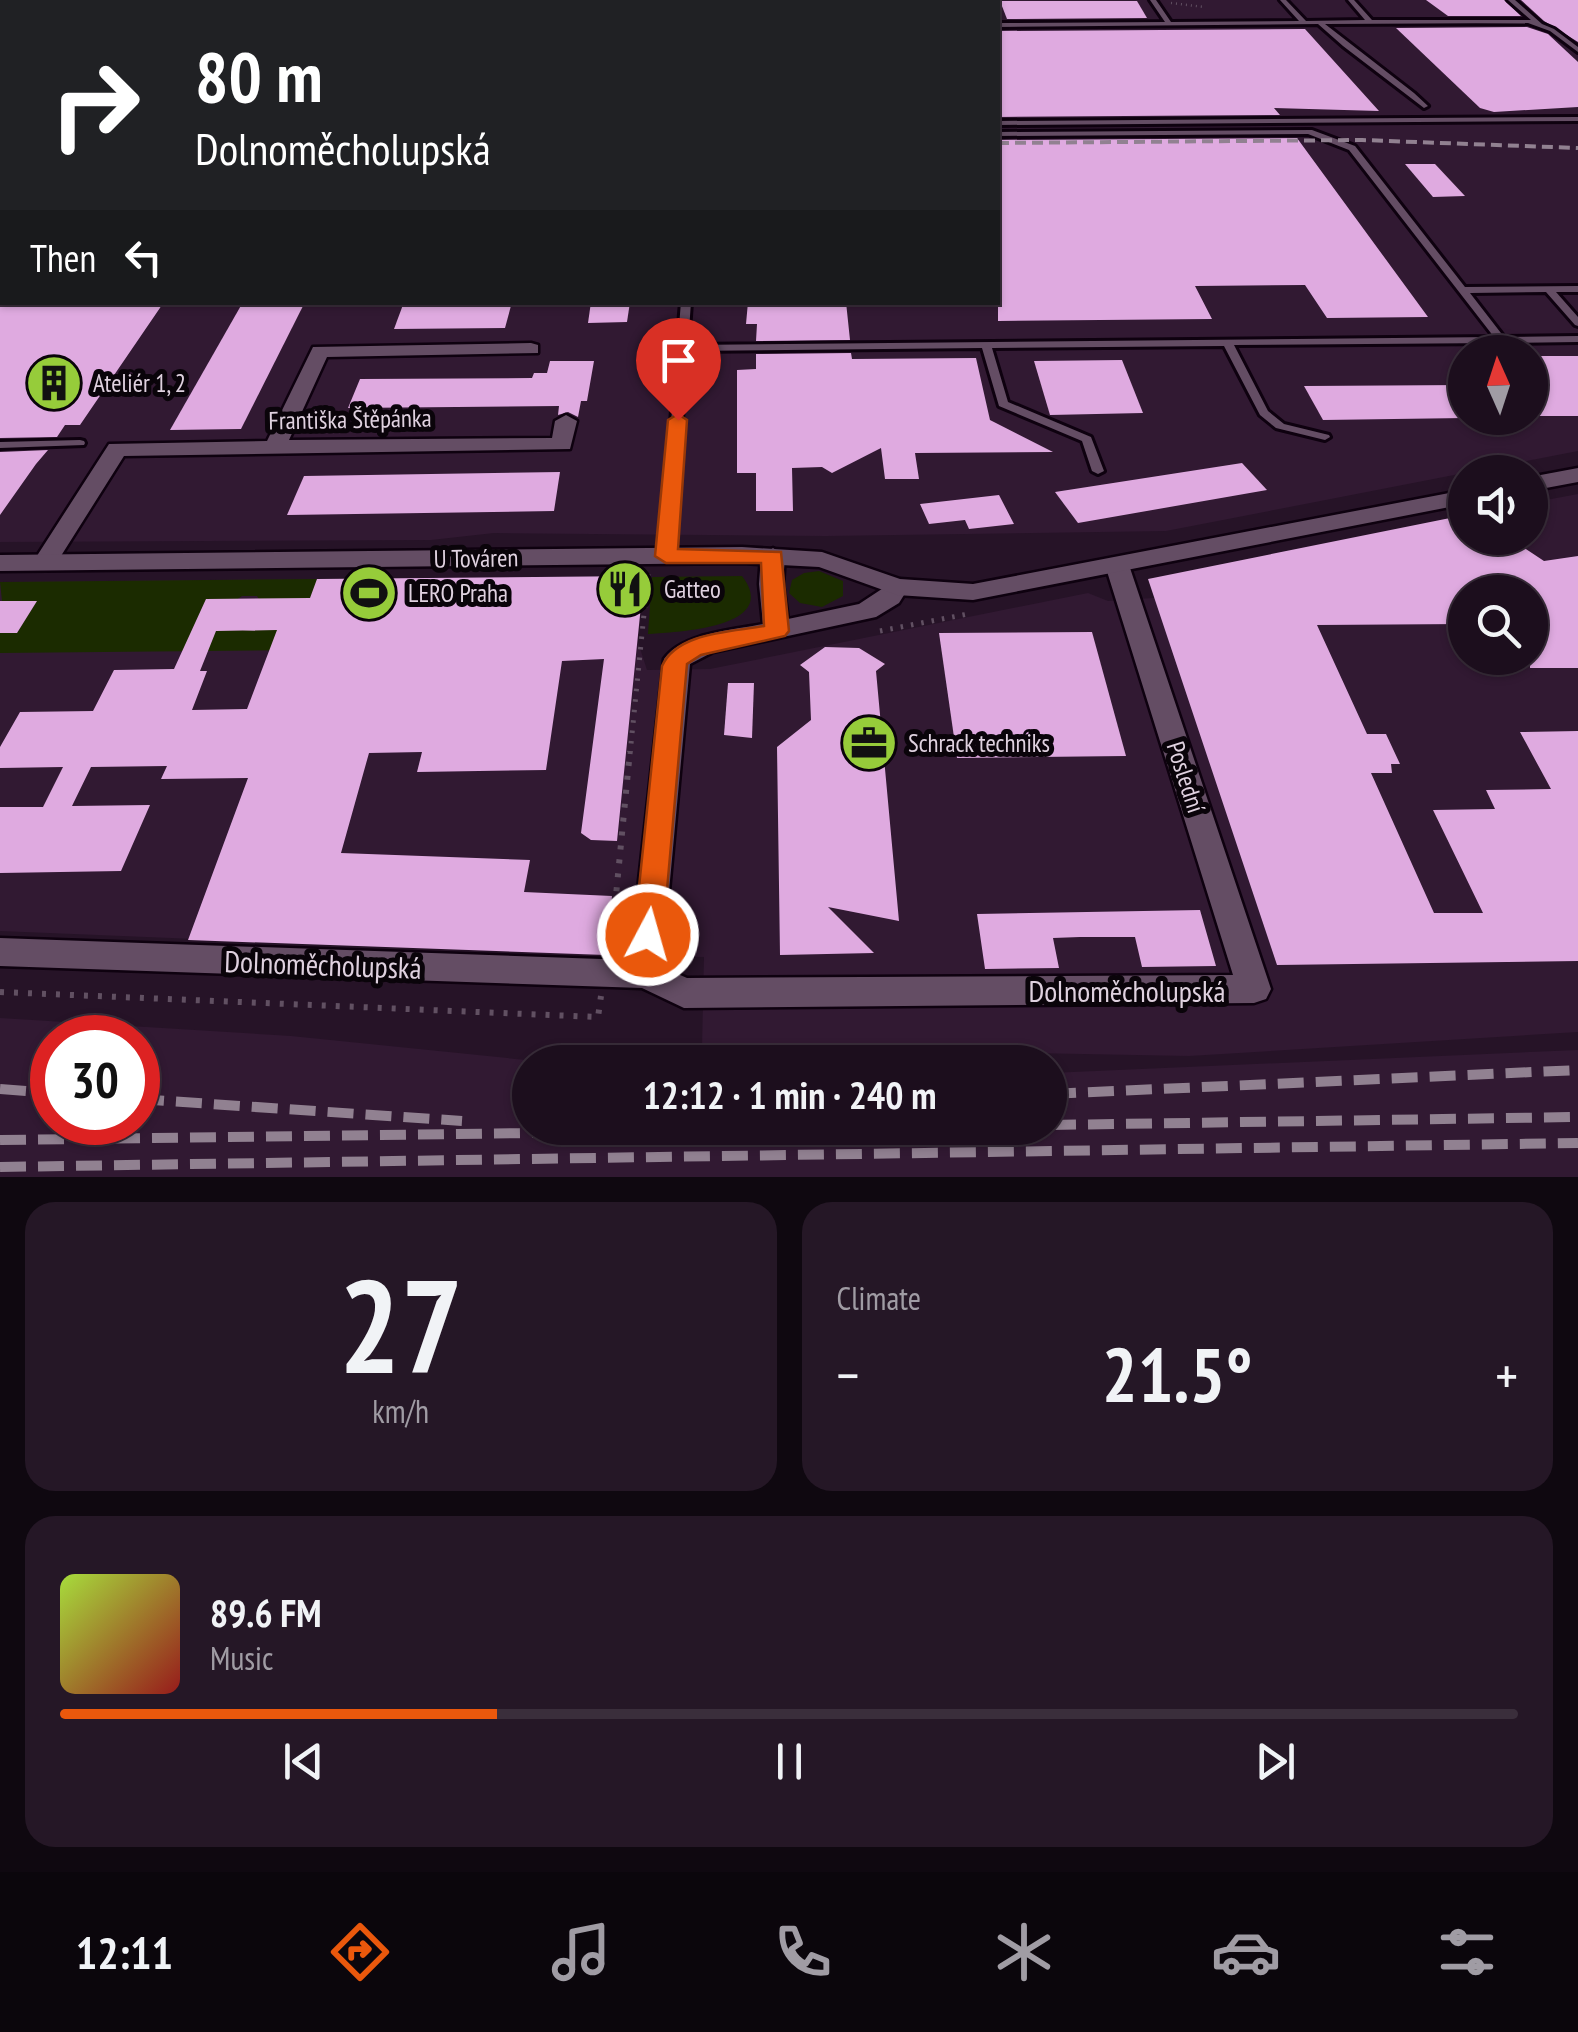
<!DOCTYPE html>
<meta charset="utf-8">
<style>
body{margin:0;font-family:"PT Sans Narrow",sans-serif;background:#251726;color:#f1f3f6;height:100vh;display:flex;flex-direction:column;font-size:38px;white-space:nowrap}
*{box-sizing:border-box;margin:0}
p{font-size:32px;color:#a09ca4}
.icon{flex:none;width:55px;height:55px;fill:none;stroke:currentColor;stroke-width:2;stroke-linecap:round;stroke-linejoin:round}
.map{position:relative;height:1177px;overflow:hidden}
.sheet{display:flex;flex-direction:column;gap:25px;padding:25px;background:#0f0810;flex:1}
.sheet>*{flex:none}
.hud{position:absolute;left:0px;top:0px;width:1000px;height:305px;box-shadow:0 2px 8px #0004,0 0 0 2px #3a2e3b;background:#202124;color:#fff;overflow:hidden}
.needle{width:65px;rotate:357deg}
.tools{position:absolute;left:1448px;top:335px;display:grid;gap:20px}
.tools a{display:grid;place-items:center;width:100px;height:100px;border-radius:50%;background:#1c0e1d;box-shadow:0 2px 8px #0004,0 0 0 2px #3a2e3b;font-size:50px}
.speed{position:absolute;left:30px;top:1015px;display:flex;gap:20px;font-size:50px;font-weight:700;text-align:center}
.speed>*{display:grid;place-content:center;width:130px;height:130px;border-radius:50%;background:#1c0e1d;box-shadow:0 2px 8px #0004,0 0 0 2px #3a2e3b;line-height:1}
.speed .limit{border:15px solid #d22;background:#fff;color:#111}
.pin{position:absolute;display:grid;place-items:center;width:85px;height:85px;color:#fff;margin:-102px -42px;border-radius:50% 50% 50% 0;rotate:-45deg;box-shadow:0 0 10px #0007}
.pin .icon{rotate:45deg}
.me{position:absolute;width:110px;margin:-55px;rotate:6deg;stroke-linejoin:round;filter:drop-shadow(0 0 8px #0008)}
.turn{display:flex;align-items:center;gap:35px;height:210px;padding:0 30px;font-size:45px}
.turn .icon{width:130px;height:130px;stroke-width:2.5}
.turn b{display:block;font-size:70px;line-height:85px}
.then{display:flex;align-items:center;height:95px;padding:0 30px;background:#0003;gap:20px;font-size:38px}
.big{font-size:75px;font-weight:700;line-height:1.1}
.sheet .widget{flex:1;display:flex;flex-direction:column;justify-content:center;gap:15px;min-width:0;padding:0 35px;border-radius:30px;background:#251726}
.sheet .dial{align-items:center;gap:0}
.dial b{font-size:130px;line-height:1}
.song{display:flex;align-items:center;gap:30px}
.cover{width:120px;height:120px;border-radius:15px;background:linear-gradient(135deg,hsl(80 70% 55%),hsl(0 70% 35%))}
.played{height:10px;border-radius:5px;background:linear-gradient(90deg,#ea580c 30%,#3a2e3b 30%)}
.keys{display:flex;justify-content:space-around;direction:ltr}
.heat{display:flex;justify-content:space-between;align-items:center;font-size:55px;direction:ltr}
.sheet .tiles{flex:1;display:grid;gap:25px;grid-template-columns:1fr 1fr}
.widget:last-child{grid-column:span 2}
.trip{position:absolute;left:512px;top:1045px;width:555px;height:100px;border-radius:50px;background:#1c0e1d;box-shadow:0 2px 8px #0004,0 0 0 2px #3a2e3b;font-weight:700;line-height:100px;text-align:center}
.tabs{display:flex;height:160px;justify-content:space-around;align-items:center;background:#0b060c;color:#a09ca4}
.tabs .icon{width:70px;height:70px}
.tabs .active{color:#ea580c}
.tabs b{font-size:45px;color:#f1f3f6}
.map>svg:first-child{display:block}
.built{fill:#311932;fill-rule:evenodd}
.green{fill:#1b2b00;fill-rule:evenodd}
.building{fill:#dfaae0;fill-rule:evenodd}
.lines{fill:none;stroke-linecap:round;stroke-linejoin:round}
.service-casing{stroke:#0e010f;stroke-width:6}
.minor-casing{stroke:#0e010f;stroke-width:5}
.tertiary-casing{stroke:#0e010f;stroke-width:5}
.path-far2{stroke:#615062;stroke-width:2.5;stroke-dasharray:1 4;stroke-linecap:butt}
.path-far1{stroke:#615062;stroke-width:5;stroke-dasharray:2.5 8;stroke-linecap:butt}
.path{stroke:#615062;stroke-width:6;stroke-dasharray:4 10;stroke-linecap:butt}
.service{fill:#644d64;fill-rule:evenodd}
.minor{fill:#644d64;fill-rule:evenodd}
.tertiary{fill:#644d64;fill-rule:evenodd}
.rail-far1{stroke:#918191;stroke-width:4;stroke-dasharray:11 6;stroke-linecap:butt}
.rail{stroke:#918191;stroke-width:10;stroke-dasharray:26 12;stroke-linecap:butt}
.route{fill:#ea580c;stroke:#983908;stroke-width:2.5}
.labels{text-anchor:middle;dominant-baseline:central;stroke-width:10;stroke-linejoin:round;paint-order:stroke}
.poi-label{font-size:25px;fill:#dfd1df;stroke:#0a040a;text-anchor:start}
.street-label{font-size:25px;fill:#dfd1df;stroke:#0a040a}
.near-street-label{font-size:30px;fill:#dfd1df;stroke:#0a040a}
</style>
<div class="map">
<svg width="1578" height="1177" viewBox="0 0 1578 1177">
<rect width="100%" height="100%" fill="#261327"/>
<g class="built">
<path d="M 0,0 L 1578,0 L 1578,451 L 1166,531 L 826,536 L 494,533 L 431,540 L 0,542 ZM 2,2 L 998,2 L 998,302 L 2,302 ZM 1465,352 L 1530,352 L 1530,418 L 1465,418 Z"/>
<path d="M 1578,494 L 1578,1032 L 1189,1056 L 702,1047 L 704,957 L 606,956 L 0,931 L 0,582 L 644,576 L 638,642 L 647,670 L 710,669 L 1088,593 L 1108,601 L 1153,598 L 1465,538 L 1530,538 L 1530,503 ZM 1465,592 L 1530,592 L 1530,658 L 1465,658 Z"/>
<path d="M 0,1018 L 291,1036 L 546,1062 L 530,1062 L 530,1128 L 1050,1128 L 1050,1073 L 1578,1050 L 1578,1177 L 0,1177 ZM 52,1038 L 138,1038 L 138,1122 L 52,1122 Z"/>
</g>
<g class="green">
<polygon points="819,571 843,581 843,596 822,607 800,603 789,593 792,580 804,573"/>
<path d="M 742,576 C 782,628 676,632 648,634 L 652,577 Z"/>
<path d="M 317,579 L 306,650 L 0,653 L 0,633 L 17,633 L 36,602 L 2,601 L 0,582 ZM 242,596 L 257,596 L 279,630 L 192,630 Z"/>
</g>
<g class="building">
<polygon points="1426,0 1504,0 1521,16 1448,16"/>
<polygon points="1521,0 1578,0 1578,42 1544,21"/>
<polygon points="1000,1 1137,1 1147,18 1007,19"/>
<polygon points="1527,27 1548,34 1578,62 1578,107 1494,112 1480,108 1396,28"/>
<polygon points="1305,29 1379,111 1274,108 1280,115 998,117 998,31"/>
<polygon points="1297,138 1428,317 1327,318 1305,285 1195,286 1212,319 998,321 998,140"/>
<polygon points="1405,164 1435,164 1465,196 1433,197"/>
<polygon points="0,302 164,302 80,425 65,425 57,437 0,438"/>
<polygon points="243,302 305,302 241,429 170,430"/>
<polygon points="404,302 512,302 505,328 394,329"/>
<polygon points="591,302 630,302 627,322 588,323"/>
<polygon points="748,302 846,302 850,340 756,341 757,324 746,324"/>
<polygon points="851,353 852,359 976,358 990,420 1053,452 915,453 919,479 885,479 881,448 832,473 822,467 792,468 793,511 756,511 756,473 737,473 737,370 756,369 756,354"/>
<rect x="1530" y="356" width="48" height="60"/>
<polygon points="1122,360 1143,413 1050,415 1034,361"/>
<polygon points="550,361 594,361 587,401 581,401 578,417 568,412 558,415 559,406 348,408 360,379 532,378 534,373 547,373"/>
<polygon points="1465,385 1465,418 1323,420 1304,386"/>
<polygon points="48,450 36,464 0,515 0,452"/>
<polygon points="1242,463 1267,490 1078,523 1055,492"/>
<polygon points="560,472 554,511 287,515 304,476"/>
<polygon points="999,495 1014,524 969,529 965,520 929,524 920,504"/>
<polygon points="1465,515 1465,538 1497,538 1511,550 1523,547 1544,561 1578,556 1578,668 1530,668 1530,592 1465,592 1465,624 1317,625 1367,734 1386,734 1400,764 1391,764 1392,773 1371,773 1434,913 1483,913 1433,810 1495,809 1486,790 1551,789 1520,732 1578,731 1578,961 1277,965 1148,579"/>
<path d="M 644,576 L 617,841 L 591,840 L 581,833 L 604,659 L 562,661 L 546,770 L 417,772 L 422,752 L 369,753 L 341,853 L 530,860 L 524,892 L 612,896 L 606,955 L 188,940 L 248,778 L 161,779 L 167,766 L 91,767 L 72,806 L 150,805 L 121,871 L 0,873 L 0,807 L 43,807 L 63,767 L 0,768 L 0,747 L 20,712 L 93,711 L 114,670 L 174,669 L 206,599 L 310,598 L 317,579 ZM 277,630 L 247,709 L 192,710 L 207,671 L 200,671 L 216,631 Z"/>
<polygon points="0,601 37,601 17,633 0,633"/>
<polygon points="1092,632 1126,756 957,758 939,633"/>
<polygon points="825,647 859,648 885,664 876,671 899,921 828,907 874,953 780,955 777,747 811,720 809,672 800,665"/>
<polygon points="728,683 754,683 752,738 724,735"/>
<polygon points="1200,910 1216,966 1142,967 1135,937 1080,937 1053,938 1059,968 985,969 977,914"/>
</g>
<g class="lines">
<g class="service-casing">
<g id="service">
<rect x="611" y="0" width="6" height="2"/>
<polygon points="806,0 812,0 813,2 807,2"/>
<rect x="880" y="0" width="6" height="2"/>
<polygon points="1150,0 1156,0 1171,22 1299,21 1280,0 1286,0 1306,21 1365,20 1348,0 1354,0 1372,20 1531,20 1508,0 1515,0 1542,24 1554,29 1578,47 1578,52 1550,31 1528,23 1325,24 1414,93 1428,106 1424,108 1343,46 1318,24 998,27 998,23 1165,22"/>
<rect x="0" y="58" width="2" height="4"/>
<polygon points="1578,117 1578,121 998,125 998,121"/>
<polygon points="1312,130 1355,146 1465,287 1578,286 1578,292 1556,292 1578,317 1578,326 1575,325 1546,292 1470,293 1504,337 1578,336 1578,342 1507,343 1503,345 1498,343 1234,345 1268,411 1284,424 1329,435 1330,437 1325,440 1276,428 1260,415 1224,346 992,348 1008,402 1091,437 1104,471 1098,474 1092,471 1082,441 999,406 982,348 687,351 672,556 666,560 660,556 681,302 691,302 688,345 1494,337 1349,150 1308,134 998,136 998,132"/>
<rect x="0" y="153" width="2" height="6"/>
<polygon points="2,213 2,220 0,221 0,214"/>
<polygon points="2,285 2,293 0,294 0,286"/>
<polygon points="80,440 84,441 85,443 84,445 0,448 0,442"/>
</g>
</g>
<g class="minor-casing">
<g id="minor">
<polygon points="531,343 538,345 538,353 327,357 289,440 552,438 555,421 566,415 577,421 570,449 124,456 54,567 45,570 33,562 109,444 267,441 313,347"/>
<path d="M 773,548 L 785,556 L 783,584 L 788,619 L 859,604 L 897,579 L 909,587 L 899,603 L 876,617 L 713,652 L 690,664 L 662,967 L 687,978 L 1233,975 L 1105,565 L 1117,557 L 1129,565 L 1271,989 L 1266,999 L 1254,1003 L 684,1008 L 642,988 L 0,966 L 0,938 L 630,960 L 664,659 C 682,633 734,630 763,624 L 759,584 L 761,556 Z"/>
</g>
</g>
<g class="tertiary-casing">
<g id="tertiary">
<polygon points="1578,468 1578,482 1530,491 1530,477"/>
<polygon points="1465,490 1465,504 973,600 897,595 819,567 742,563 0,571 0,555 742,547 822,552 900,579 973,584"/>
</g>
</g>
<g class="path-far2">
<polyline points="383,2 390,0"/>
<polyline points="1171,3 1204,7"/>
</g>
<g class="path-far1">
<polyline points="880,631 968,614"/>
<polyline points="630,754 648,574"/>
</g>
<g class="path">
<polyline points="611,947 630,751"/>
<polyline points="0,992 598,1017 601,996"/>
</g>
<use href="#service" class="service"/>
<use href="#minor" class="minor"/>
<use href="#tertiary" class="tertiary"/>
<polyline class="rail-far1" points="998,143 1362,140 1578,148"/>
<g class="rail">
<polyline points="0,1089 52,1093"/>
<polyline points="1050,1094 1578,1070"/>
<polyline points="138,1099 462,1121"/>
<polyline points="1050,1125 1578,1117"/>
<polyline points="0,1140 919,1128"/>
<polyline points="0,1167 1578,1143"/>
</g>
</g>
<path class="route" d="M 678,414 L 687,420 L 678,549 L 781,552 L 789,631 L 785,636 L 701,655 L 687,664 L 663,935 L 659,944 L 648,948 L 638,944 L 634,935 L 662,666 C 677,632 732,632 764,626 L 761,563 L 666,563 L 655,556 L 668,420 Z"/>
<defs>
<g id="building-disc" transform="scale(2.875)"><circle r="9.5" fill="#96cc3a" stroke="#0a040a"/><path d="M-4-6H4V6H1V3H-1V6H-4ZM-2.5-4.3h1.7v1.8h-1.7ZM.8-4.3h1.7v1.8H.8ZM-2.5-1h1.7V.8h-1.7ZM.8-1h1.7V.8H.8Z" fill="#111"/></g>
<g id="restaurant-disc" transform="scale(2.875)"><circle r="9.5" fill="#96cc3a" stroke="#0a040a"/><path d="M-5-6h1v4h1v-4h1v4h1v-4h1v5L-1.5 .5V6h-2V.5L-5-1ZM5-6V6H3V1.5H1.5Q1.5-4 5-6Z" fill="#111"/></g>
<g id="stadium-disc" transform="scale(2.875)"><circle r="9.5" fill="#96cc3a" stroke="#0a040a"/><path d="M0-5a6.5 5 0 1 0 0 10a6.5 5 0 1 0 0-10ZM-3.5-1.8h7v3.6h-7Z" fill="#111"/></g>
<g id="office-disc" transform="scale(2.875)"><circle r="9.5" fill="#96cc3a" stroke="#0a040a"/><path d="M-6-3h4V-5.5h4V-3h4V5H-6ZM-1-4.5V-3h2v-1.5ZM-6 0V1H6V0Z" fill="#111"/></g>
</defs>
<g fill-rule="evenodd">
<use href="#building-disc" x="54" y="383"/>
<use href="#restaurant-disc" x="625" y="589"/>
<use href="#stadium-disc" x="369" y="593"/>
<use href="#office-disc" x="869" y="743"/>
</g>
<g class="labels">
<g class="poi-label">
<text x="93" y="383">Ateliér 1, 2</text>
<text x="664" y="589">Gatteo</text>
<text x="408" y="593">LERO Praha</text>
<text x="908" y="743">Schrack techniks</text>
</g>
<g class="street-label">
<text transform="translate(350 419) rotate(-1)">Františka Štěpánka</text>
<text transform="translate(476 558) rotate(-1)">U Továren</text>
<text transform="translate(1186 777) rotate(72)">Poslední</text>
</g>
<g class="near-street-label">
<text transform="translate(323 964) rotate(2)">Dolnoměcholupská</text>
<text x="1127" y="990">Dolnoměcholupská</text>
</g>
</g>
</svg>
<div class="tools">
<a><svg class="needle" viewBox="-14 -14 28 28"><path d="M0-13l5 13h-10z" fill="#e53935"/><path d="M0 13l5-13h-10z" fill="#a09ca4"/></svg></a>
<a><svg class="icon" aria-label="sound" viewBox="0 0 24 24"><path d="M4 9h4l5-4v14l-5-4H4zM17 9q2 3 0 6"/></svg></a>
<a><svg class="icon" aria-label="search" viewBox="0 0 24 24"><circle cx="10" cy="10" r="6"/><path d="M15 15l6 6"/></svg></a>
</div>
<div class="speed"><div class="limit">30</div></div>
<div class="pin" style="left:678px;top:420px;background:#d93025"><svg class="icon" aria-label="arrive" viewBox="0 0 24 24"><path d="M6 21V4h12l-3 4 3 4H6"/></svg></div>
<svg class="me" style="left:648px;top:935px" viewBox="-20 -20 40 40"><circle r="17" fill="#ea580c" stroke="#fff" stroke-width="3"/><path d="M0-11L8 9 0 5-8 9z" fill="#fff"/></svg>
<div class="trip">12:12 · 1 min · 240 m</div>
<div class="hud">
<div class="turn"><svg class="icon" aria-label="right" viewBox="0 0 24 24"><path d="M7 20v-9h11M14 6l5 5-5 5"/></svg><div><b>80 m</b>Dolnoměcholupská</div></div>
<div class="then">Then<svg class="icon" aria-label="left" viewBox="0 0 24 24"><path d="M17 20v-9H6M10 6l-5 5 5 5"/></svg></div>
</div>
</div>
<section class="sheet">
<div class="tiles">
<div class="widget dial"><b>27</b><p>km/h</p></div>
<div class="widget"><p>Climate</p>
<div class="heat"><a>−</a><b class="big">21.5°</b><a>+</a></div>
</div>
<div class="widget">
<div class="song"><i class="cover"></i><div><b>89.6 FM</b><p>Music</p></div></div>
<div class="played"></div>
<div class="keys"><svg class="icon" aria-label="previous" viewBox="0 0 24 24"><path d="M18 5L8 12l10 7zM5 5v14"/></svg><svg class="icon" aria-label="pause" viewBox="0 0 24 24"><path d="M8 5v14M16 5v14"/></svg><svg class="icon" aria-label="next" viewBox="0 0 24 24"><path d="M6 5l10 7-10 7zM19 5v14"/></svg></div>
</div>
</div>
</section>
<nav class="tabs">
<b>12:11</b>
<svg class="icon active" aria-label="directions" viewBox="0 0 24 24"><path d="M12 3l9 9-9 9-9-9zM9 14v-3h6M13 9l2 2-2 2"/></svg>
<svg class="icon" aria-label="music" viewBox="0 0 24 24"><path d="M9 18V5l10-2v13"/><circle cx="6" cy="18" r="3"/><circle cx="16" cy="16" r="3"/></svg>
<svg class="icon" aria-label="phone" viewBox="0 0 24 24"><path d="M5 4h4l2 5-3 2q2 4 5 5l2-3 5 2v4C11 20 4 13 5 4z"/></svg>
<svg class="icon" aria-label="climate" viewBox="0 0 24 24"><path d="M12 3v18M4 7l16 10M4 17L20 7"/></svg>
<svg class="icon" aria-label="car" viewBox="0 0 24 24"><path d="M5 17H2v-5l4-1 3-4h7l3 4 3 1v5h-3M9 17h6M6 11h13"/><circle cx="7" cy="17" r="2"/><circle cx="17" cy="17" r="2"/></svg>
<svg class="icon" aria-label="filters" viewBox="0 0 24 24"><path d="M4 7h16M4 17h16"/><circle cx="9" cy="7" r="2"/><circle cx="15" cy="17" r="2"/></svg>
</nav>
